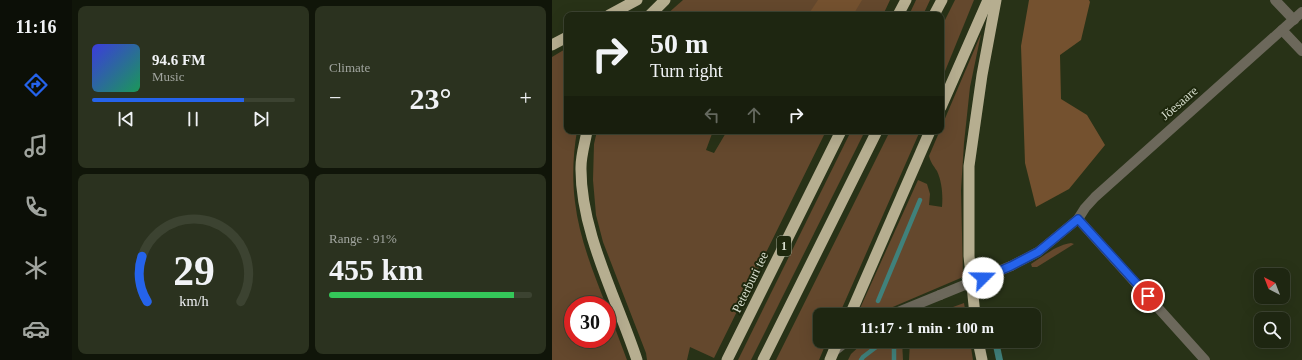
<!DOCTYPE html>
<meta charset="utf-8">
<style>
body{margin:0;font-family:Georgia,serif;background:#2b321f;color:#f1f3f6;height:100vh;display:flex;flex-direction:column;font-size:15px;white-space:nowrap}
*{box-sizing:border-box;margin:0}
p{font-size:13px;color:#a1a59f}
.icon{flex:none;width:22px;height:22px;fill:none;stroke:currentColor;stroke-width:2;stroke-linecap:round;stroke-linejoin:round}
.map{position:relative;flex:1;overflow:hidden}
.drawer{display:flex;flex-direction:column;gap:6px;padding:6px;background:#101509;width:480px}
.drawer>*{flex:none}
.hud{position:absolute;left:12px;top:12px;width:380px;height:122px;border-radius:8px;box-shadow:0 4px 16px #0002,0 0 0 1px #3c4331;background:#1e2611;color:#f1f3f6;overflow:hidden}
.needle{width:26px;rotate:318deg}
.fabs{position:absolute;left:702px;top:268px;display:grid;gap:8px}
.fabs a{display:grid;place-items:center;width:36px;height:36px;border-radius:8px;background:#1e2611;box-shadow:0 4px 16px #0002,0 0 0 1px #3c4331;font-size:20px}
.speed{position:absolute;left:12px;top:296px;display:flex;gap:8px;font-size:20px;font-weight:700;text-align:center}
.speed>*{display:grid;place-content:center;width:52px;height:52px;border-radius:50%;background:#1e2611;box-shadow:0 4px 16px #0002,0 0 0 1px #3c4331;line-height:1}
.speed .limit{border:6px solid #d22;background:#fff;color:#111}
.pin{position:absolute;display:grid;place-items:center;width:34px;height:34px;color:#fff;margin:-17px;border:2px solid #fff;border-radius:50%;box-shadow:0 1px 4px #0007}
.me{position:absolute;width:44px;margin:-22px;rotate:68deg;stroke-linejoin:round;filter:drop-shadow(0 0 3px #0008)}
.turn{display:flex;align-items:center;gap:14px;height:84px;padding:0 20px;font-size:18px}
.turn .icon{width:52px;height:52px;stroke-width:2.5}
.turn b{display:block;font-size:28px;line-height:34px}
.lanes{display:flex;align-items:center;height:38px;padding:0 20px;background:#0003;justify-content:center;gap:20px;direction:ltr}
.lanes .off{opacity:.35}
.big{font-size:30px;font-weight:700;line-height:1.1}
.drawer .tile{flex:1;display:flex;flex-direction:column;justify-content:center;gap:6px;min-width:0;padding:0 14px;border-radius:8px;background:#2b321f}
.drawer .dial{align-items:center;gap:0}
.dial svg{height:104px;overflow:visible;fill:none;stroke:#3c4331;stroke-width:7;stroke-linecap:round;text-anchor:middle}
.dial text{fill:#f1f3f6;stroke:none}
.song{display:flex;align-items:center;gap:12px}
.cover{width:48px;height:48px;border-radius:6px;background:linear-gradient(135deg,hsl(240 70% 55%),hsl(150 70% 35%))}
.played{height:4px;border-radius:2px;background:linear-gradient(90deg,#2563eb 75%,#3c4331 75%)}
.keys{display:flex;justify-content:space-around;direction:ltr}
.heat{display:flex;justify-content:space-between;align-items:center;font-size:22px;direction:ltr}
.charge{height:6px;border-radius:3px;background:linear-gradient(90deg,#34c759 91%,#3c4331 0)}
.drawer .tiles{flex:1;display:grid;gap:6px;grid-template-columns:repeat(2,1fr)}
.trip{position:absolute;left:261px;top:308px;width:228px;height:40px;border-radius:8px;background:#1e2611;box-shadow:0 4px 16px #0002,0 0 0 1px #3c4331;font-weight:700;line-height:40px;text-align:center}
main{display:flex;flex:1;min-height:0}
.tabs{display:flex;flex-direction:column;width:72px;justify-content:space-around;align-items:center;background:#0c0f07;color:#a1a59f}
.tabs .icon{width:28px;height:28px}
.tabs .selected{color:#2563eb}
.tabs b{font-size:18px;color:#f1f3f6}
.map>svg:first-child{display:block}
.green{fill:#64482d}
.forest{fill:#74512f}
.water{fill:#40817b}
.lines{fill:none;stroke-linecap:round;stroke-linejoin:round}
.stream{stroke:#40817b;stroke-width:4.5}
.minor{stroke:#6c685b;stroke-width:10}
.trunk{stroke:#b6ae90;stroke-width:11}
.minor-bridge{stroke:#6c685b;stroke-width:10}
.route-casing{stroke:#184099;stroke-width:10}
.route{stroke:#2563eb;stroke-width:7}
.labels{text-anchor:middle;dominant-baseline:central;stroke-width:4;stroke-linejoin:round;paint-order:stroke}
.shield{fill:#1e280d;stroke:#a0a794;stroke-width:1}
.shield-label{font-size:12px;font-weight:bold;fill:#d7dece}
.street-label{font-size:13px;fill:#d7dece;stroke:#1e280d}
</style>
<main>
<nav class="tabs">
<b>11:16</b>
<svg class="icon selected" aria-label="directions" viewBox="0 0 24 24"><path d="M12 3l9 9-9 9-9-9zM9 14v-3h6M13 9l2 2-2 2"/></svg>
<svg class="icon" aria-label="music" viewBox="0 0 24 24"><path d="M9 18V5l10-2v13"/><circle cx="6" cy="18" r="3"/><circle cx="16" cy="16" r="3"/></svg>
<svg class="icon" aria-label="phone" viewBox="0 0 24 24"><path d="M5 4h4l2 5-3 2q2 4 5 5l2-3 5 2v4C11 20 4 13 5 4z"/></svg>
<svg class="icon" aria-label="climate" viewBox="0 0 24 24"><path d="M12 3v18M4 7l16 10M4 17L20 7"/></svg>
<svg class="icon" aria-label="car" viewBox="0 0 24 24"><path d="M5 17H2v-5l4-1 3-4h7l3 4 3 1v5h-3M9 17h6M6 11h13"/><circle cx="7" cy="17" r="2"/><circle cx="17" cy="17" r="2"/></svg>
</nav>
<section class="drawer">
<div class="tiles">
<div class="tile">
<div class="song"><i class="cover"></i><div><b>94.6 FM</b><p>Music</p></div></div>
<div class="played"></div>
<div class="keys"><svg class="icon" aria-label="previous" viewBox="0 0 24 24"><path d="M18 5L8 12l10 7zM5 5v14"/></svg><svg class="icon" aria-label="pause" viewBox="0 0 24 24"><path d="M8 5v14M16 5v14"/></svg><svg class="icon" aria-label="next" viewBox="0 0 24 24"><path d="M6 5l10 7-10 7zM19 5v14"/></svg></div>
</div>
<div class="tile"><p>Climate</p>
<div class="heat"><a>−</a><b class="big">23°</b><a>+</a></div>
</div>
<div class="tile dial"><svg viewBox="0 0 100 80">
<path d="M14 69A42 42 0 1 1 86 69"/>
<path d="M14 69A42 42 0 0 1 10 34" stroke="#2563eb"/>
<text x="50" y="56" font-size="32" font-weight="700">29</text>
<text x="50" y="72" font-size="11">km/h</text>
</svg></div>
<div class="tile"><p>Range · 91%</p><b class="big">455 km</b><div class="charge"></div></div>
</div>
</section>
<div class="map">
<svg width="750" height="360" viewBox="0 0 750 360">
<rect width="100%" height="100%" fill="#283217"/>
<g class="green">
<polygon points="131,0 338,0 331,15 114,15"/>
<polygon points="364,0 378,0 371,15 357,15"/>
<polygon points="403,0 422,0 389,81 389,28"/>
<path d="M 429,34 L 418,87 L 412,143 L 409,190 L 411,277 L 322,315 L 305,315 L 366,180 L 375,184 L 378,194 L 377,205 L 390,207 C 391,195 390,182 385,171 C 381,165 379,163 377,156 Z"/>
<path d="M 15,48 L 15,131 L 25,131 C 21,154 20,179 23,202 C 27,237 41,272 54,305 L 21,305 L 21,339 L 55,339 L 55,307 L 75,360 L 0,360 L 0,57 Z"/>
<polygon points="45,131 161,131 154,150 162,153 175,131 274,131 162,358 138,347 135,360 95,360 94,353 51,242 44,215 41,180 42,144"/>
<polygon points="299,131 313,131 199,360 186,360"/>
<polygon points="338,131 368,131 287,315 268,315 268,341 275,341 267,360 224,360"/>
<path d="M 519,243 L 522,244 L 485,267 L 480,267 L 479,264 C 492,256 504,245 519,243 Z"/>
<polygon points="412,303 414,315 379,315"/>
<polygon points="313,341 350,341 351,360 296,360 299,354"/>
<polygon points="358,341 418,341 421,360 357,360"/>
</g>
<g class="forest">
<polygon points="266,0 310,0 301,15 256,15"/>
<polygon points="477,0 537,0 538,2 529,40 508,55 509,99 535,115 553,145 517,189 484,207 473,163 469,46"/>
</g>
<polygon class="water" points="440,341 447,341 451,360 444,360"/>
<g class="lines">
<g class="stream">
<polyline points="326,301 368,200"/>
<polyline points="340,341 342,343 342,360"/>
<polyline points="309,360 311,357 332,341"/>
</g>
<g class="minor">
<polyline points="723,0 742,20"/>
<polyline points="730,30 750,51"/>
<polyline points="526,219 653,360"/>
<polyline points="459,266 486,252 526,219 533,208 543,197 750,12"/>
<polyline points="339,315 388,295"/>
<polyline points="281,352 295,341"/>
</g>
<g class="trunk">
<polyline points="57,15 85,0"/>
<polyline points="98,15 113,0"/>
<polyline points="346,15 354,0"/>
<polyline points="382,15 390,0"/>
<polyline points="0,45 15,37"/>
<polyline points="389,107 436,0"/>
<path d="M 35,131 C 33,143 29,155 29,167 C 28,231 65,299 85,360"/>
<polyline points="298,315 378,131"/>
<polyline points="423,315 417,256 417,166 430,75 444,0"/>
<polyline points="426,341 430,360"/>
<polyline points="175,360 289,131"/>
<polyline points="211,360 325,131"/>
<polyline points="278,360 286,341"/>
</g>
<polyline class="minor-bridge" points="388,295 459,266"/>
</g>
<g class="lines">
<g class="route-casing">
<polyline id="route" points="431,278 459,266 486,252 526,219 596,296"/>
</g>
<use href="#route" class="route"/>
</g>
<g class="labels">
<rect class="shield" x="225" y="236" width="14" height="20" rx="3"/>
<g class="shield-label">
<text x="232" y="246">1</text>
</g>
<g class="street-label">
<text transform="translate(627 103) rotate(-41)">Jõesaare</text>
<text transform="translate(198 282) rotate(-64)">Peterburi tee</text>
</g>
</g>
</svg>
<div class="fabs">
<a><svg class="needle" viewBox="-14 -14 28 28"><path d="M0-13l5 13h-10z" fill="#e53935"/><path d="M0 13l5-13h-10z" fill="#a1a59f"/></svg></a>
<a><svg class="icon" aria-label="search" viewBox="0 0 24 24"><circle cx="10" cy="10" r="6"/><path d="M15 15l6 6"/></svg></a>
</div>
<div class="speed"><div class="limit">30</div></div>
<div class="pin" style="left:596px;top:296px;background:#d93025"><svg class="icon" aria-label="arrive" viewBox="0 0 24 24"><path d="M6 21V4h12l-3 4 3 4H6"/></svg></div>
<svg class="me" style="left:431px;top:278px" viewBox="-20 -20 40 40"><circle r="19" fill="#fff"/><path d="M0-13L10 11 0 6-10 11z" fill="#2563eb"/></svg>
<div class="trip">11:17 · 1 min · 100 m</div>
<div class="hud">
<div class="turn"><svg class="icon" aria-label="right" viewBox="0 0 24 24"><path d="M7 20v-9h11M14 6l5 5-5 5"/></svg><div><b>50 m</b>Turn right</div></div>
<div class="lanes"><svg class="icon off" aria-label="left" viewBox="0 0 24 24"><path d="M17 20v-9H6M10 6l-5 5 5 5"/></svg><svg class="icon off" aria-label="ahead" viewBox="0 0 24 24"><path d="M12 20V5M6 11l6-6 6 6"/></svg><svg class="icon" aria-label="right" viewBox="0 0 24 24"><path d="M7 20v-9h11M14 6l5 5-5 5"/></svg></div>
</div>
</div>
</main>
